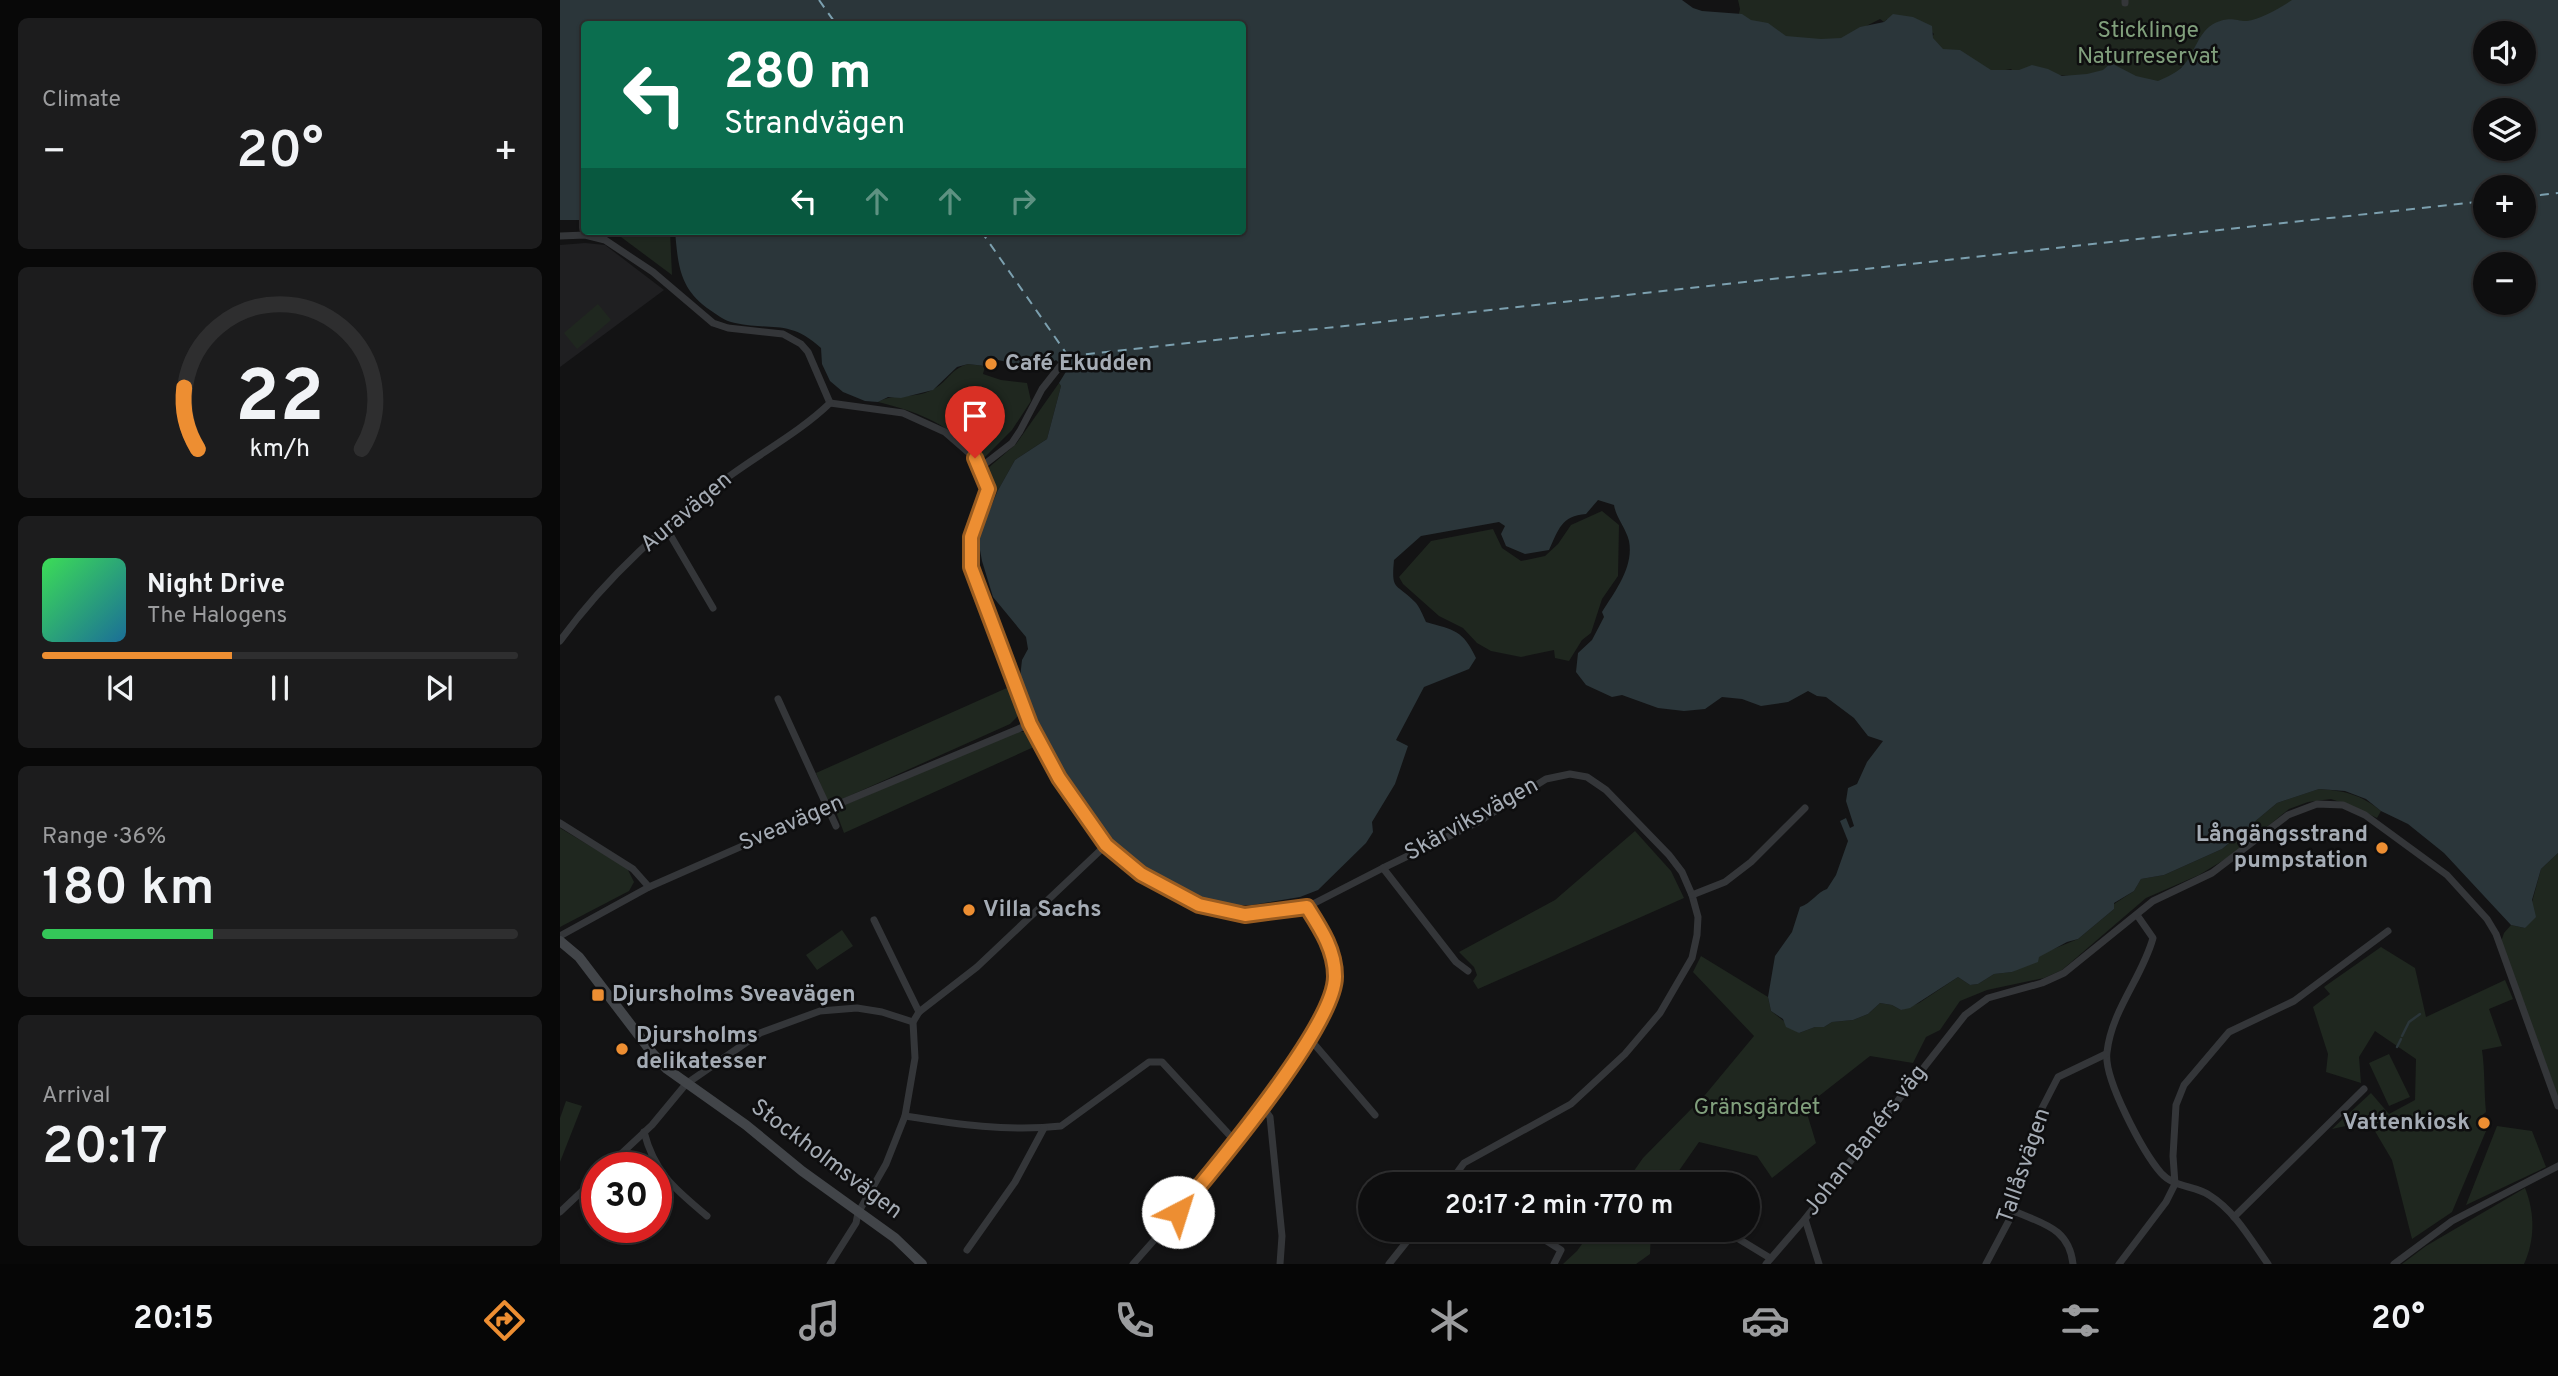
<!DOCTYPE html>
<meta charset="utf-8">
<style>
body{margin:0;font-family:Overpass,sans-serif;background:#1c1c1d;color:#f1f3f6;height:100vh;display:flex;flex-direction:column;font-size:26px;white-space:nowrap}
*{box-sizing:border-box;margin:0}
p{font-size:23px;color:#9b9c9e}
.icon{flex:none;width:38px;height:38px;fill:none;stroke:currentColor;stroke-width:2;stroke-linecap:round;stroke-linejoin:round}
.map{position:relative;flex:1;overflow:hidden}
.sheet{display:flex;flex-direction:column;gap:18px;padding:18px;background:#080808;width:560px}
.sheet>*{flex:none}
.hud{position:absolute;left:21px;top:21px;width:665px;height:214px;border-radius:7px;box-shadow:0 2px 5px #0004,0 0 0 2px #2e2e2f;background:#0b6e4f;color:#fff;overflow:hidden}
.controls{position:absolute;left:1913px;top:21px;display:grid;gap:14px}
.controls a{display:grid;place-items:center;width:63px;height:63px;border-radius:50%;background:#0e0e0f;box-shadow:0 2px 5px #0004,0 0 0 2px #2e2e2f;font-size:35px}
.speed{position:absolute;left:21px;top:1152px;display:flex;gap:14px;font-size:35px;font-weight:700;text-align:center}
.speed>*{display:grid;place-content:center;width:91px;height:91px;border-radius:50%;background:#0e0e0f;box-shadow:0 2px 5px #0004,0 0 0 2px #2e2e2f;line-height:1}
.speed .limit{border:10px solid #d22;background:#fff;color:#111}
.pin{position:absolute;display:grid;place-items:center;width:60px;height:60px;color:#fff;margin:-72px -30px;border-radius:50% 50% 50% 0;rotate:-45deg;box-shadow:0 0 7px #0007}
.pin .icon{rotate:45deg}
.me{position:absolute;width:77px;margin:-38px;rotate:40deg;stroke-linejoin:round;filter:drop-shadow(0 0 5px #0008)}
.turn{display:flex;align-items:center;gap:24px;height:147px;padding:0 28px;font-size:32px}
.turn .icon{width:91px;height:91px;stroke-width:2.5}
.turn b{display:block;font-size:49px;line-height:60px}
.lanes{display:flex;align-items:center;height:66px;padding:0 28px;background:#0003;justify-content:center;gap:35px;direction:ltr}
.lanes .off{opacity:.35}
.big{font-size:52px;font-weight:600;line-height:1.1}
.sheet .tile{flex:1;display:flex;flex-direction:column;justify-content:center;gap:10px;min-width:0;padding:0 24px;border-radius:10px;background:#1c1c1d}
.sheet .dial{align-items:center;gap:0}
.dial svg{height:182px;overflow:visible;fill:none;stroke:#2e2e2f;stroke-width:7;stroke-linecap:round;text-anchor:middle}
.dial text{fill:#f1f3f6;stroke:none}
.song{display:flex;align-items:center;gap:21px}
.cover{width:84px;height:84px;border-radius:10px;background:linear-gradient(135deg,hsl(130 70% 55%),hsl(200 70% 35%))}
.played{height:7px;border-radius:4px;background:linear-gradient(90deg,#ed8e32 40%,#2e2e2f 40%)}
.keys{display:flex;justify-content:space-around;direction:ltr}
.heat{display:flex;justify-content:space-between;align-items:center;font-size:38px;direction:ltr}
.charge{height:10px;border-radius:5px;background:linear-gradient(90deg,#34c759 36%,#2e2e2f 0)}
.trip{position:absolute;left:798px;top:1172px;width:402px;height:70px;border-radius:35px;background:#0e0e0f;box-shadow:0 2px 5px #0004,0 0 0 2px #2e2e2f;font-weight:600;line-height:70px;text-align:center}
.tab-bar{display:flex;height:112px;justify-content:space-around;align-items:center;background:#060606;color:#9b9c9e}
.tab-bar .icon{width:49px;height:49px}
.tab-bar .on{color:#ed8e32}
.tab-bar b{font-size:32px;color:#f1f3f6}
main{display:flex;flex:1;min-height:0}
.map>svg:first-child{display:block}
.built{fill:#1f1f21}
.green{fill:#1f271f}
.water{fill:#2b363a;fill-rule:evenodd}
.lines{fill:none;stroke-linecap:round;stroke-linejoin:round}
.stream{stroke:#2b363a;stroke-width:2.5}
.ferry{stroke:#7ca0af;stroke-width:2;stroke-dasharray:9 7;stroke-linecap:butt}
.street{stroke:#343639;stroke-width:7}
.secondary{stroke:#424549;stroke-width:10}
.route-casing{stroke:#9a5c20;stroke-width:18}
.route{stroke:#ed8e32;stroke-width:12}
.poi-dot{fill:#ed8e32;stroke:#0e0e0f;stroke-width:2.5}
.labels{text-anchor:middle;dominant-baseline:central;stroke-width:5;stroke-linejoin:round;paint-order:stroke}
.park-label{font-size:23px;fill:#809f7c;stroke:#0e0e0f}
.poi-label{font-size:23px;font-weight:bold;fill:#a5acb5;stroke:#0e0e0f;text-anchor:start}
.street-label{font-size:23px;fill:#a5acb5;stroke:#0e0e0f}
</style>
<main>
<section class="sheet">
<div class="tile"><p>Climate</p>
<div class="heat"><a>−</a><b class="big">20°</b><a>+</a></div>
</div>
<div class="tile dial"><svg viewBox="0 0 100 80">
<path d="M14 69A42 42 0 1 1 86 69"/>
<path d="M14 69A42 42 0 0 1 8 42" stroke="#ed8e32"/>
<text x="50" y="56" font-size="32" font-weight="700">22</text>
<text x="50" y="72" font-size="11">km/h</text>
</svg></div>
<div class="tile">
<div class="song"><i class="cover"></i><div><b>Night Drive</b><p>The Halogens</p></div></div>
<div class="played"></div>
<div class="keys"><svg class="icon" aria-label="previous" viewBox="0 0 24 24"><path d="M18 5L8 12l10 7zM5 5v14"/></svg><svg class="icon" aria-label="pause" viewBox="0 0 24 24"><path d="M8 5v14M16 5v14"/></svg><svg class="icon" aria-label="next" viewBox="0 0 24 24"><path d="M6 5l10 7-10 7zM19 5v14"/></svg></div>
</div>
<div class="tile"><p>Range · 36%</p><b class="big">180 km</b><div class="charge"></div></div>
<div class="tile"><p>Arrival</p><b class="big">20:17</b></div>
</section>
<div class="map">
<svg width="1998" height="1264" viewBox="0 0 1998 1264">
<rect width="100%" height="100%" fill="#131314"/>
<polygon class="built" points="25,243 45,245 104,290 0,367 0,245"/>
<g class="green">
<polygon points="1178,0 1738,0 1726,11 1635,49 1626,65 1620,68 1620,73 1595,86 1543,72 1532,78 1453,71 1451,69 1435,72 1381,50 1371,38 1374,34 1367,27 1327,19 1324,22 1320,19 1277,41 1226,39 1178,18 1180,9"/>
<polygon points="53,231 110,231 112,275"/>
<polygon points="38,304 51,320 17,349 4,333"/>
<path d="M 408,364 L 425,366 L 423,374 L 441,380 L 467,383 L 471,401 L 452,430 L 422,460 C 387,424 366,414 318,402 C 334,393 355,399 372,390 C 387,383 390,369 408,364 Z"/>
<polygon points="499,383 501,386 487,439 455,460 437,492 427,469 456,444"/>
<polygon points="1042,511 1059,525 1058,576 1042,599 1031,633 1022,640 1009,661 995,658 994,650 961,657 931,651 917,643 903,628 879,616 843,584 839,577 871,541 933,529 942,548 961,561 985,556 998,544 1011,525"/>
<polygon points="449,687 460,714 450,724 269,805 256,773"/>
<polygon points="455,732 467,732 476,746 284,833 275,809"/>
<path d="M 1759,789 C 1785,791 1800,794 1821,811 L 1817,818 L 1792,806 L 1771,799 L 1748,802 L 1729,809 L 1672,855 L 1639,875 L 1586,898 L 1502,970 L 1484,978 L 1427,990 L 1400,1001 L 1380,1030 L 1366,1037 L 1353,1063 L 1310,1056 L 1245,1107 L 1256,1143 L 1212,1178 L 1197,1156 L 1139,1142 L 1109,1185 L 1064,1185 L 1083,1158 L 1145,1095 L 1194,1036 L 1133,972 L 1141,956 L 1208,997 L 1211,1011 L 1239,1033 L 1255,1027 L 1264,1027 L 1272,1022 L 1293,1020 L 1308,1014 L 1320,1003 L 1332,1005 L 1341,1010 L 1359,1003 L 1398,977 L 1410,985 L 1418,984 L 1434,974 L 1452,972 L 1486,952 L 1518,939 L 1554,909 L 1554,904 L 1574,891 L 1581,879 L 1604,875 L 1662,849 L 1717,803 Z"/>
<polygon points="0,828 67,868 74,882 69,891 0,927"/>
<polygon points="1075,831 1111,871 1124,898 918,989 913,981 917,975 914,967 899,952 995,900"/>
<polygon points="1998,853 1998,1097 1941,942 1944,933 1951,925 1965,928 1981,869"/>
<polygon points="282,930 293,946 257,970 246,955"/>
<path d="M 1821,947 L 1855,968 L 1866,1017 L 1945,980 L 1953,999 L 1929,1009 L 1942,1046 L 1922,1050 C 1925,1071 1924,1091 1926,1112 C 1919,1117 1917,1122 1921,1129 L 1926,1131 L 1892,1212 L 1852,1239 L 1832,1160 L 1809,1121 L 1772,1129 L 1811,1093 L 1829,1114 L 1855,1100 L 1856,1059 L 1815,1031 L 1799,1057 L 1801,1083 L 1766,1072 L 1768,1054 L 1753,1007 L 1770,994 L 1764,987 Z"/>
<polygon points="1829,1054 1850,1097 1829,1106 1809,1063"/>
<polygon points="6,1101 22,1106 0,1162 0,1118"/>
<polygon points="1937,1126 1972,1131 1986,1167 1906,1205"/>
<path d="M 1965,1188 C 1975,1213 1975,1240 1964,1264 L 1842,1264 L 1866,1246 Z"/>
<polygon points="1032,1230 1091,1230 1090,1254 1076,1264 1003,1264 1017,1251"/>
</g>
<path class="water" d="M 0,0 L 1122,0 L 1133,8 L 1142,11 L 1182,14 L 1191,20 L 1208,23 L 1226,36 L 1261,39 L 1281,38 L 1300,27 L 1324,22 L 1333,14 L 1353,17 L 1372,26 L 1373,38 L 1383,49 L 1400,50 L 1431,70 L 1459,70 L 1472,65 L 1488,69 L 1502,76 L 1527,74 L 1543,70 L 1551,63 L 1576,76 L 1598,81 C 1607,77 1616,73 1622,67 C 1635,54 1638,31 1655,23 C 1671,16 1674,21 1687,21 C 1699,20 1722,7 1732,0 L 1998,0 L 1998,853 L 1981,869 L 1972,900 L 1976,917 L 1965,928 L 1951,925 L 1884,853 L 1848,824 L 1821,811 L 1806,799 L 1785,791 L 1759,789 L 1717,803 L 1662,849 L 1604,875 L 1581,879 L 1574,891 L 1554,903 L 1554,909 L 1518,939 L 1507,942 L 1479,957 L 1478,962 L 1452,972 L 1434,974 L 1418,984 L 1410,985 L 1398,977 L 1350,1008 L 1341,1010 L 1332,1005 L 1320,1003 L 1308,1014 L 1293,1020 L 1272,1022 L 1264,1027 L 1255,1027 L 1239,1033 L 1226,1027 L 1223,1019 L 1211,1011 L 1208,997 L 1215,956 L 1232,932 L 1240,907 C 1252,903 1257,892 1267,889 L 1276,875 L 1288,841 L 1280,821 L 1286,818 L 1290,828 L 1294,826 L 1286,801 L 1288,788 L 1297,784 L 1307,762 L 1323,741 L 1308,736 L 1294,718 L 1266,697 L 1257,696 L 1248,691 L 1228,702 L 1201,706 L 1182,699 L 1162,697 L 1145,709 L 1124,711 L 1098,708 L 1062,695 L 1052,697 L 1026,685 L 1016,672 L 1018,653 L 1032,640 L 1044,617 L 1042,612 C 1055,591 1074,567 1069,541 C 1066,528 1056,518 1054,505 L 1038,500 L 1026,514 C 1001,516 999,529 989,550 L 965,554 L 946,546 L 941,534 L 945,526 L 939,522 L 861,536 L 834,560 C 831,592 836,582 855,602 C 860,607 863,616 866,622 C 894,630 903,630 916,658 L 909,669 L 864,687 L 836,740 L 848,746 L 835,784 L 812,822 L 813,832 L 806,843 L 758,890 L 740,897 L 692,905 L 669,905 L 646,900 L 612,883 L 583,866 L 555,844 L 498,762 L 476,716 L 460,678 L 462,660 L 468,649 L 466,637 L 433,597 L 422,561 L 418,539 L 437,492 L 455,460 L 487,439 L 501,386 L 499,383 L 507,370 L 496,360 L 485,366 L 481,360 L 457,364 L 428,358 L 425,366 L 408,364 L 397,367 L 373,390 L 341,398 L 328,397 L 318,402 L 305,401 L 283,392 L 270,381 L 262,364 L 261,348 C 229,319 213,331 175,323 C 164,321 156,314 147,308 C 119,287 118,264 115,231 L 682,231 L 682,24 L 24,24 L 24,220 L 0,220 ZM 1925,33 L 1964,33 L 1964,72 L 1925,72 ZM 1925,110 L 1964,110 L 1964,149 L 1925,149 ZM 1925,187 L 1964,187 L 1964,226 L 1925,226 ZM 1925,264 L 1964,264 L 1964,303 L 1925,303 Z"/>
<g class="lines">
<g class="stream">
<polyline points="1842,1036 1849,1022 1860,1014"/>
<polyline points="1837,1047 1841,1039"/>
</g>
<g class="ferry">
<polyline points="259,0 276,24"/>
<polyline points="1964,197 1998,193"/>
<polyline points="421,231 506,353"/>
<polyline points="510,356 1925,201"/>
</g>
<g class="street">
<polyline points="1565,0 1565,3"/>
<polyline points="0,236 25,235 45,240 93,272 153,323 168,328 223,334 241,344 248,352 270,403"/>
<polyline points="270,403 343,413 385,432 415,458 421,467 428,489 411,537 411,567 470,724 499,778 546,845 581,874 602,886 639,905 686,915 747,907 823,868 918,822 986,779 1010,774 1027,777 1046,790 1109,855 1122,872 1132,895 1138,917 1137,935 1132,958 1100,1013 1065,1054 1011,1104 904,1163 888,1185"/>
<polyline points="421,467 452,443 460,431 482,389 508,356"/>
<polyline points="105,526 153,608"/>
<path d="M 0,641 C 47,576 107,523 171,475 C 204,451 241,431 270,403"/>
<polyline points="218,699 276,826"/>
<polyline points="0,823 73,869 89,887"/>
<polyline points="823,868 896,962 908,971"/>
<polyline points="1132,895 1165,882 1191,862 1245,808"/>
<path d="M 1577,915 L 1593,938 C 1582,978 1552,1009 1547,1052 C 1543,1078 1583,1152 1601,1173 C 1614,1188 1634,1185 1649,1195 C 1675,1211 1691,1240 1708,1264"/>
<polyline points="314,920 359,1012"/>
<polyline points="0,936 89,887 269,808 470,724"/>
<polyline points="749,1038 815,1115"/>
<polyline points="703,1107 710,1117 722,1236 720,1264"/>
<path d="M 345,1116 C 395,1124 449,1132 501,1126 L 589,1062 L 602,1062 L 675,1141"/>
<path d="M 84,1132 C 95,1174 115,1189 147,1216"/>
<polyline points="47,1167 92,1125 126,1084 200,1033 260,1011 297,1008 322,1012 353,1022"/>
<path d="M 1454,1211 C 1483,1224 1509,1228 1513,1264"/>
<polyline points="0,1212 37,1177"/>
<polyline points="1674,1217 1804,1089"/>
<polyline points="1245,1219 1259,1264"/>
<polyline points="964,1230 959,1233 967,1239 982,1238"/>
<polyline points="978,1230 982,1238 1001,1250 994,1264"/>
<polyline points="1164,1230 1210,1258"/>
<polyline points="407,1250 455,1182 484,1128"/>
<polyline points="270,1264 296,1223 298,1213 326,1164 345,1116 355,1058 353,1022 359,1012 417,967 546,845"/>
<path d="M 573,1264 C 632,1199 687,1130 736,1057 C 751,1034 772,1009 775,981 C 778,953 761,930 747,907"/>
<polyline points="829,1264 856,1230"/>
<polyline points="1206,1264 1245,1219 1405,1015 1428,998 1482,983 1504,973 1593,901 1652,873 1728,815 1757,804 1783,805 1805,815 1887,875 1927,919 1936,934 1998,1106"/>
<polyline points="1426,1264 1454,1211 1480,1112 1498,1077 1546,1054"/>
<polyline points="1559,1264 1606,1202 1615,1184 1613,1156 1616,1105 1624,1085 1669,1032 1734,1001 1828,931"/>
<polyline points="1834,1264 1892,1221 1998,1166"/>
</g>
<polyline class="secondary" points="0,941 19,957 93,1054 107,1069 186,1125 242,1171 335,1238 362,1264"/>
</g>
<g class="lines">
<g class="route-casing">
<path id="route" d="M 415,458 L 428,489 L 411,537 L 411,567 L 470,724 L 499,778 L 546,845 L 581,874 L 639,905 L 685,915 L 747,907 C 761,929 775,950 775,976 C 776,1025 653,1170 618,1212"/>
</g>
<use href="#route" class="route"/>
</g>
<g class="poi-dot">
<circle cx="431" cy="364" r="7"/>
<circle cx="1822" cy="848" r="7"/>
<circle cx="409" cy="910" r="7"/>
<rect x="31" y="988" width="14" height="14" rx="3.5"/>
<circle cx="62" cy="1049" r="7"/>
<circle cx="1924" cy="1123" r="7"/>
</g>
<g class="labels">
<g class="park-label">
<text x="1588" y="31">Sticklinge<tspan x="1588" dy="26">Naturreservat</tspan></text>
<text x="1197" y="1108">Gränsgärdet</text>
</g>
<g class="poi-label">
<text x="445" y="364">Café Ekudden</text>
<text x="1808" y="835" text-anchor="end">Långängsstrand<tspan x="1808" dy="26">pumpstation</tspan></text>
<text x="423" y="910">Villa Sachs</text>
<text x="52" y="995">Djursholms Sveavägen</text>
<text x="76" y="1036">Djursholms<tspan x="76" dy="26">delikatesser</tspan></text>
<text x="1910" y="1123" text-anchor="end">Vattenkiosk</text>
</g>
<g class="street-label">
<text transform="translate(127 513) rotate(-40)">Auravägen</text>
<text transform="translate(912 820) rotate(-29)">Skärviksvägen</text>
<text transform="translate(232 824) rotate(-23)">Sveavägen</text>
<text transform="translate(1306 1141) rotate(-52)">Johan Banérs väg</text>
<text transform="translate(266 1160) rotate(37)">Stockholmsvägen</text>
<text transform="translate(1465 1166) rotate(-71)">Tallåsvägen</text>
</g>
</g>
</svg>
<div class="controls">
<a><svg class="icon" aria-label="sound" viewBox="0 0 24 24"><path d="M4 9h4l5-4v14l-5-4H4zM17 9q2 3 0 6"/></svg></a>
<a><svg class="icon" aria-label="layers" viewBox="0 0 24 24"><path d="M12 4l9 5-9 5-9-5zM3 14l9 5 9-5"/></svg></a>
<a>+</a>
<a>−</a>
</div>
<div class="speed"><div class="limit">30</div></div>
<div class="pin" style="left:415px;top:458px;background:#d93025"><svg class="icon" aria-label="arrive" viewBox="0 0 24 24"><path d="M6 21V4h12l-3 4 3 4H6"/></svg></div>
<svg class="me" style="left:618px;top:1212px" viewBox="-20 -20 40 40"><circle r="19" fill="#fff"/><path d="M0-13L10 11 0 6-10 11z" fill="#ed8e32"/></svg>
<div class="trip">20:17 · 2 min · 770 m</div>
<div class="hud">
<div class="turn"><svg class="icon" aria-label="left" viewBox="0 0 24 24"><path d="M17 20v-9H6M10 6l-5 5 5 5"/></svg><div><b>280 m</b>Strandvägen</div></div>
<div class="lanes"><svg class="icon" aria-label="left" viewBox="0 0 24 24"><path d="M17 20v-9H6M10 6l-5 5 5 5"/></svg><svg class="icon off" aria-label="ahead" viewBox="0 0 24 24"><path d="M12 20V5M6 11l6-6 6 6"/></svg><svg class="icon off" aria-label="ahead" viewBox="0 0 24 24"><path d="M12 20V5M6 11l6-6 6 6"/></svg><svg class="icon off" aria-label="right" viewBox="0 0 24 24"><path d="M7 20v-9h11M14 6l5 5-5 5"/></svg></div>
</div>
</div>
</main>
<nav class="tab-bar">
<b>20:15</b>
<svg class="icon on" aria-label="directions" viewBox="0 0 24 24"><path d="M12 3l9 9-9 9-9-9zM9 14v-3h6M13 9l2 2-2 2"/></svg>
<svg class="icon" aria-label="music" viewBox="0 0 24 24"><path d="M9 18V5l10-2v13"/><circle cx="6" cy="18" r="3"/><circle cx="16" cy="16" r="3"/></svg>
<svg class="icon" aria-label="phone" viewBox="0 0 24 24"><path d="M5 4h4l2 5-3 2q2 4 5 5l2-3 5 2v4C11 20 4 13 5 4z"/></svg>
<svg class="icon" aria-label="climate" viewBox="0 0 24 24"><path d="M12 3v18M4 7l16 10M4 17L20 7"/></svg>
<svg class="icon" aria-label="car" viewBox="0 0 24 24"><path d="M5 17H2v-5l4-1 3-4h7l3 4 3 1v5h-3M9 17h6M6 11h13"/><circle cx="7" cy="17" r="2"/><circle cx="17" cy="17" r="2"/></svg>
<svg class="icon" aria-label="filters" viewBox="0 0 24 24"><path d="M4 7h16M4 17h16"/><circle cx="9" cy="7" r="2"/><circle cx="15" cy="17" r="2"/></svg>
<b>20°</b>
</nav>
